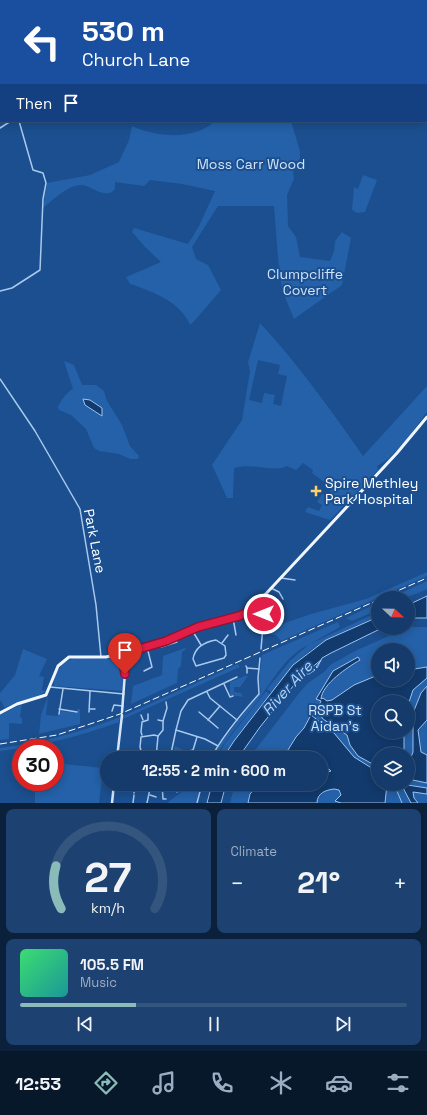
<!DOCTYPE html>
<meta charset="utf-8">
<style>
body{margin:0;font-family:"Space Grotesk",sans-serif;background:#1d4271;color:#f1f3f6;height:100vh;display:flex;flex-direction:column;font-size:15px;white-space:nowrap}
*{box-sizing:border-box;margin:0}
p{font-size:13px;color:#9dadc1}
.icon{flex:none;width:22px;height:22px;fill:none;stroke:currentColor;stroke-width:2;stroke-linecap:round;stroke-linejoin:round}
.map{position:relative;height:803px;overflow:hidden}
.drawer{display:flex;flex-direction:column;gap:6px;padding:6px;background:#0b203b;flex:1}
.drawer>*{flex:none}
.banner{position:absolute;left:0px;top:0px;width:427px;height:122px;box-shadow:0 2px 10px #0003,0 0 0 1px #33557e;background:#1a4fa0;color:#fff;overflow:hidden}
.needle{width:26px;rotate:112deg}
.fabs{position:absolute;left:371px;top:591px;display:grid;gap:8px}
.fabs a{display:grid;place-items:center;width:44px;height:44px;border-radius:50%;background:#143b6b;box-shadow:0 2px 10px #0003,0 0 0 1px #33557e;font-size:20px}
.speed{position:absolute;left:12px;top:739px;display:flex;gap:8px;font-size:20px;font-weight:700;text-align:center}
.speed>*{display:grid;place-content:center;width:52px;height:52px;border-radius:50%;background:#143b6b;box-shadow:0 2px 10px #0003,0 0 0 1px #33557e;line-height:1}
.speed .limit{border:6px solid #d22;background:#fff;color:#111}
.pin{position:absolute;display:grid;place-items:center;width:34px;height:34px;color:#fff;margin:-41px -17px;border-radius:50% 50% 50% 0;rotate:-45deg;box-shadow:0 0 4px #0007}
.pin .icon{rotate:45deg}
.me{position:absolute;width:44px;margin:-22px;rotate:270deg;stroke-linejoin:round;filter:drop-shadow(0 0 3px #0008)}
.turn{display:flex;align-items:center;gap:14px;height:84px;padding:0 16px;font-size:18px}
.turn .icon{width:52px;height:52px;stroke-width:2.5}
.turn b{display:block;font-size:28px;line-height:34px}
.then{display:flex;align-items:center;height:38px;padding:0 16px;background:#0003;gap:8px;font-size:15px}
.big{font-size:30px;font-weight:700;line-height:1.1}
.drawer .tile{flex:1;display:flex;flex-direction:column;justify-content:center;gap:6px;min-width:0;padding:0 14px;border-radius:8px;background:#1d4271}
.drawer .dial{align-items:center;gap:0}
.dial svg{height:104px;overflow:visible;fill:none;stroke:#33557e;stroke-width:7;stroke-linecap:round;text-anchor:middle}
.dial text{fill:#f1f3f6;stroke:none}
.song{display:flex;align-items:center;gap:12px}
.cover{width:48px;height:48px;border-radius:6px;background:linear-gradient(135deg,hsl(140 70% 55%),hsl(180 70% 35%))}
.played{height:4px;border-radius:2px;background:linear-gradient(90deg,#8bbbb9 30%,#33557e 30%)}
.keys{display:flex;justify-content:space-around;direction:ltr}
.heat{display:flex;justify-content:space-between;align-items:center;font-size:22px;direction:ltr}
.drawer .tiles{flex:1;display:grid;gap:6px;grid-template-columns:1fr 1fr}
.tile:last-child{grid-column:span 2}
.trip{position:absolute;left:100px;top:751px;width:228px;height:40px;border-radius:20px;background:#143b6b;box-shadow:0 2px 10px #0003,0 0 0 1px #33557e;font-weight:700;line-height:40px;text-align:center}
.tabs{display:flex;height:64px;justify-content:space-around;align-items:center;background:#08182b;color:#9dadc1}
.tabs .icon{width:28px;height:28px}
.tabs .active{color:#8bbbb9}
.tabs b{font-size:18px;color:#f1f3f6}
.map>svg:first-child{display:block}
.green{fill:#2461a8;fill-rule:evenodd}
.water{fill:#123a6d;stroke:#9cc4f0}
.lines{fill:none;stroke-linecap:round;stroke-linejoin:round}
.stream{stroke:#9cc4f0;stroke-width:1}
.street{stroke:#a9c9ee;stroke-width:1.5}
.secondary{stroke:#d6e6fa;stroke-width:2.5}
.primary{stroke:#f0f6ff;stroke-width:3}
.highway{stroke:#fff;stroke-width:4}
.rail{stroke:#fff;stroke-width:1;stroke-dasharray:7 3;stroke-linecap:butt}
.route-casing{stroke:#92132f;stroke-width:10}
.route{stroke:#e11d48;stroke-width:7}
.poi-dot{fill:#ffd166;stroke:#1b4f8f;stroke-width:1.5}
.labels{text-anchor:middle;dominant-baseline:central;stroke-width:4;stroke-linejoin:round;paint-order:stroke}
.park-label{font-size:14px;fill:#cfe3fa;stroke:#1b4f8f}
.poi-label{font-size:14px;fill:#fff;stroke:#1b4f8f;text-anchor:start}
.street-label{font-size:14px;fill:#fff;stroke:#1b4f8f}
.water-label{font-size:15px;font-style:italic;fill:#b5d3f5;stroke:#1b4f8f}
</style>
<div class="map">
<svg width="427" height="803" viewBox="0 0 427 803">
<rect width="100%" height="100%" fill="#1b4f8f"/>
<g class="green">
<path d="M 215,121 L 291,121 L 300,151 L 300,158 L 293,172 L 294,179 L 287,195 L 288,226 L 296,237 L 300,257 L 330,261 L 334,251 L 335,241 L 342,232 L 351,238 L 342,285 L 294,319 L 282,290 L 278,258 L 274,206 L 218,206 L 192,247 L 196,259 L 208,265 L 221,290 L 197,318 L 190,325 C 181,302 152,291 130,284 L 126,277 L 161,262 L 145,247 L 132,232 L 134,228 L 188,244 L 199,226 L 215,191 L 182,184 L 150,180 L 144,186 L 115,182 L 115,189 C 105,201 92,185 81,185 C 68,185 53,200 43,208 L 47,183 L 90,175 L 119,162 L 129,140 L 132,126 C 156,137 194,141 215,121 Z"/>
<polygon points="363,175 377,180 365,212 357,213 352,210 354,187 358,189"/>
<path d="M 260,323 C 298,364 331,410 363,456 L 427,386 L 427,412 L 407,439 L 388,459 L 377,466 L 378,470 L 330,520 L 305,512 L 308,507 L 319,511 L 322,505 L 317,502 L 322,494 L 327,497 L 332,488 L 312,473 L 313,470 L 303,463 L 296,470 L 287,466 C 273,473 252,462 234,468 L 233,498 L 227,498 L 212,465 L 242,420 L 250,371 L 248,362 ZM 258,360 L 280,365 L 278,374 L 287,376 L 281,406 L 273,404 L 275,395 L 264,393 L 262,403 L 249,400 Z"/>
<path d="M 64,361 L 74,365 L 82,385 L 96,385 L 104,391 L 107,401 L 122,425 L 130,446 L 139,456 L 138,459 L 130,459 L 119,454 L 99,451 L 94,448 L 86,429 L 71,415 L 59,410 L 58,407 C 62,399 66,393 73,389 Z"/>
<polygon points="427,572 427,576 281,641 276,635 270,634 271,626 279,625 311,614 366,599"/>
<path d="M 427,581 L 427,589 C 412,596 406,598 390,598 Z"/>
<polygon points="378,603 378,610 352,621 346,618"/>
<path d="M 378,612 L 378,617 C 352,628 324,638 302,657 C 290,667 282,680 272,693 L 267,689 L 291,660 L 308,645 C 285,656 271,683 256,703 C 242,721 226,738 215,758 L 213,758 L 220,744 L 261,692 L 259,680 L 262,655 L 338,622 L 340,627 L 310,644 Z"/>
<path d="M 409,627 L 427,627 L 427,803 L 230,803 L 235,784 L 321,784 L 321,758 L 249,758 L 300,692 L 308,683 L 324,672 L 330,665 L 355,651 ZM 378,650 L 408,650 L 408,680 L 378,680 ZM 378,702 L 408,702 L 408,732 L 378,732 ZM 378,754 L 408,754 L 408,784 L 378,784 Z"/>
<polygon points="185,648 186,649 182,652 181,666 178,669 177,683 131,704 133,686 162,675 163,656"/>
<path d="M 23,649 L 47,659 L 39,676 L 44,677 L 42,690 L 46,691 C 43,696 14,703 5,708 L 0,700 L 0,693 L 15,675 Z"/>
<path d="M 77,658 L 121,659 L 124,673 L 122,691 L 54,686 C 53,672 64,659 77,658 Z"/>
<polygon points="238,664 240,667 123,719 123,716"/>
<polygon points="245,676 248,676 240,687 234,687 234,692 241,693 243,697 230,695 230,682"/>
<polygon points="266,691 270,695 234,741 223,758 217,758 225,743"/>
<polygon points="48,696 46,715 57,716 61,711 77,713 77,709 80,709 80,724 39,734 41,715"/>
<polygon points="22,704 20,717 22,718 22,724 9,723 9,739 0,740 0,715"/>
<path d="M 120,717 L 119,722 C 82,736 40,746 0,751 L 0,748 C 41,743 81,732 120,717 Z"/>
<path d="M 175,746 C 180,749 199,757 206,756 L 205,758 L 171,758 Z"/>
<polygon points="55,763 103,768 99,803 35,803 35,782 55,782"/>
<polygon points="192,784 201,784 196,803 167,803"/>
</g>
<g class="water">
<polygon points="83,399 90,400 102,408 102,416 85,405"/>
<polygon points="427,596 427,618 408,618 408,605"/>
<polygon points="378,617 378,628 382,628 331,653 322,658 317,668 316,667 321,660 306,672 314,669 315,670 309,674 304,674 298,680 260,727 238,758 223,758 234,741 293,665 326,640"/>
<path d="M 358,657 L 360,660 C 348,667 322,684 321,699 L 323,698 L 327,701 L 332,700 L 354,685 L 378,675 L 378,680 L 408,680 L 408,670 L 427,667 L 427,678 L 413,690 L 408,705 L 408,702 L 378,702 L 378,732 L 404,732 L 404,754 L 378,754 L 378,767 L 358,756 L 350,745 L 347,735 L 323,719 L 317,710 L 321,701 L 316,699 L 333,671 Z"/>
<polygon points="427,686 427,720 418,730 421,752 427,755 427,783 408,779 408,765 413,752 413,713 421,693"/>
<path d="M 311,715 L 334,733 L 354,757 L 378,772 L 378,784 L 387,784 L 385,803 L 341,803 L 335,801 L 341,795 L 339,790 L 334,789 C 326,790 317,793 317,803 L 248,803 L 250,794 L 259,784 L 321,784 L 321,774 L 331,771 L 329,769 L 321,771 L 321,758 L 283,758 L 296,737 L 304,728 Z"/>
<polygon points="212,784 226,784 221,803 207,803"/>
<polygon points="401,784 427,788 427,794 413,792 414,798 418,803 411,803"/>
</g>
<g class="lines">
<polyline class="stream" points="394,784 402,803"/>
<g class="street">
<polyline points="0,128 11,121"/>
<polyline points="0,291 12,288 40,270 43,199 46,183 43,173 33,170 19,121"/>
<polyline points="0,379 35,431 80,509 96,605 101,657"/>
<polyline points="281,578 295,580"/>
<polyline points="271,588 279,592 283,599"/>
<polyline points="249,613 252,615 264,614"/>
<polyline points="233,618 236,635"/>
<polyline points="192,630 201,645"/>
<path d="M 216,640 L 225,646 L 226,655 L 224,658 L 196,666 L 193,659 C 195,647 204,642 216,640 Z"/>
<polyline points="222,643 228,635"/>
<polyline points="161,647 177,642"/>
<polyline points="261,649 265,602 263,597"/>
<polyline points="246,666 247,668 259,669"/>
<polyline points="144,671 152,667 147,647"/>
<polyline points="247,673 247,668"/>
<polyline points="224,684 230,697 233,696"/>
<polyline points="50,687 124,694"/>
<polyline points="207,692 210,698 237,720"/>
<polyline points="59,709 77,712"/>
<polyline points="90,709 95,709"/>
<polyline points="112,711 114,705 123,706"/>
<polyline points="89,712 90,691"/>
<polyline points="199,712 218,728"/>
<polyline points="59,714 63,689"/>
<polyline points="141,715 143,720"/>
<polyline points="158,720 163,721"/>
<polyline points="208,720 220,706"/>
<polyline points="176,730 181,711 188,700 237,677"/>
<polyline points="142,735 141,732 142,722 148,720 148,714"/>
<polyline points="193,750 197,737"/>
<polyline points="189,751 193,750 196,753"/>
<polyline points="130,755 141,753"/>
<polyline points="143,758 140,747 141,737 154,735 158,736"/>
<polyline points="156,758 158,736 163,730 163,721 167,708 166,702"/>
<polyline points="170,758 176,730 205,739 218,746"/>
<path d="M 211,758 C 223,735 241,714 259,694 L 258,678 L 260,658"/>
<polyline points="162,784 163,799 166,799"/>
<polyline points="179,784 180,788 183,788"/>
<polyline points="128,786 135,787"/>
<polyline points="177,792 180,788"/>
<polyline points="134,793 135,784"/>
<polyline points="150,795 156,797"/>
<polyline points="133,803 134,795"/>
<polyline points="147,803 151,784"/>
<polyline points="197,803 202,784"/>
</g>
<g class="secondary">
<polyline points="122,653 125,673 122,712"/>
<polyline points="117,758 122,715"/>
<polyline points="112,803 114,784"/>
</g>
<polyline class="primary" points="0,713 17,704 46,695 58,666 69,657 106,657 147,647 170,640 198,627 239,616 249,612 397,453 427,417"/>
<g class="highway">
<polyline points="100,1 101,0"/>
<polyline points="105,1 106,0"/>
<polyline points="0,108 1,107"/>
<polyline points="0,115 1,114"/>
</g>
<g class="rail">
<polyline points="381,598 427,578"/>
<polyline points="0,744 57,735 120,714 378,600"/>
</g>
</g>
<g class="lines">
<g class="route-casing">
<polyline id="route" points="125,674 122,654 166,641 198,627 239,616 248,612 252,615 264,614"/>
</g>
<use href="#route" class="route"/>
</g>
<path class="poi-dot" d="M314 485h4v4h4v4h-4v4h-4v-4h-4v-4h4z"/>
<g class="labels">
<g class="park-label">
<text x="251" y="164">Moss Carr Wood</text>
<text x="305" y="274">Clumpcliffe<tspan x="305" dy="16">Covert</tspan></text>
<text x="335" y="710">RSPB St<tspan x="335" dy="16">Aidan's</tspan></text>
</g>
<g class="poi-label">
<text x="325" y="483">Spire Methley<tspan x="325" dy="16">Park Hospital</tspan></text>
</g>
<g class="street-label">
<text transform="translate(95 541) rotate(79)">Park Lane</text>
</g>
<g class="water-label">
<text transform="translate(287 688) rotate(-48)">River Aire</text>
</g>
</g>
</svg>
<div class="fabs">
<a><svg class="needle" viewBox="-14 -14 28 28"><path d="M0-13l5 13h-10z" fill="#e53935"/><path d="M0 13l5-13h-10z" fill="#9dadc1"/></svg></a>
<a><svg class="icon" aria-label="sound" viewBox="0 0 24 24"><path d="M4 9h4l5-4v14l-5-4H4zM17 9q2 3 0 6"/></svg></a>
<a><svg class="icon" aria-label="search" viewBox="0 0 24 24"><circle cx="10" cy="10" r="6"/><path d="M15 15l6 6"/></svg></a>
<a><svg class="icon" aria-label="layers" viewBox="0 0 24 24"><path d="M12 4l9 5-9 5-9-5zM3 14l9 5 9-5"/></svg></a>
</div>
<div class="speed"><div class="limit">30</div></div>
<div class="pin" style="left:125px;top:674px;background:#d93025"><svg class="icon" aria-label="arrive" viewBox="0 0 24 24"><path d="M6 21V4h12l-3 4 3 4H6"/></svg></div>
<svg class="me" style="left:264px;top:614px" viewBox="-20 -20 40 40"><circle r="17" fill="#e11d48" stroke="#fff" stroke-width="3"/><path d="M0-11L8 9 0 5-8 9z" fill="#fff"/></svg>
<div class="trip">12:55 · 2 min · 600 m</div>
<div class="banner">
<div class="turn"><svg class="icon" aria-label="left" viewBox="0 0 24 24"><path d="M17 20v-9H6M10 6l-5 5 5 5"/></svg><div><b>530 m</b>Church Lane</div></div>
<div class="then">Then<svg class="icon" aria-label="arrive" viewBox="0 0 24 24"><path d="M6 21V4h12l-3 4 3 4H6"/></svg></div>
</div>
</div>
<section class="drawer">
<div class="tiles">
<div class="tile dial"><svg viewBox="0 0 100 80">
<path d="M14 69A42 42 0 1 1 86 69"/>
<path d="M14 69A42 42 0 0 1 10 36" stroke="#8bbbb9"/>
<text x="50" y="56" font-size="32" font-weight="700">27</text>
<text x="50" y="72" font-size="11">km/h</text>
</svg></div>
<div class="tile"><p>Climate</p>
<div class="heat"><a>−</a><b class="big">21°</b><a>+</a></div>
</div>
<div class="tile">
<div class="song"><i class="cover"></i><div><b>105.5 FM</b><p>Music</p></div></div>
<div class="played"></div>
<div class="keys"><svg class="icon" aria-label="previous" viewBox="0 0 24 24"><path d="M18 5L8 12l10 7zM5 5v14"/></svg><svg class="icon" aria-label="pause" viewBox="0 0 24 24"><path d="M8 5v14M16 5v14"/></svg><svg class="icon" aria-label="next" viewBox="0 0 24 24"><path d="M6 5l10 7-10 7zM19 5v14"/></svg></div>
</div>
</div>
</section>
<nav class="tabs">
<b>12:53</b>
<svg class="icon active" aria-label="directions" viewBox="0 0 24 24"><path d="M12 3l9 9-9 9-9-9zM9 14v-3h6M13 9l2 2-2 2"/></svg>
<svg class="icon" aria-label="music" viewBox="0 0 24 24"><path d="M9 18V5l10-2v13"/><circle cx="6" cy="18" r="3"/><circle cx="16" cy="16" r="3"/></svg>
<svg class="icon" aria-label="phone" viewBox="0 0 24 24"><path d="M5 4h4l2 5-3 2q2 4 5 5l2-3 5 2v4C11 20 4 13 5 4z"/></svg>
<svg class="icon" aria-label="climate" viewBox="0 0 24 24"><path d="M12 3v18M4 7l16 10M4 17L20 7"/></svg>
<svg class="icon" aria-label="car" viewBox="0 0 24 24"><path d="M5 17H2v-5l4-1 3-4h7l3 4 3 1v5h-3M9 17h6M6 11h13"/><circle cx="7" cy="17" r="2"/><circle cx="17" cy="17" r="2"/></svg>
<svg class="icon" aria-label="filters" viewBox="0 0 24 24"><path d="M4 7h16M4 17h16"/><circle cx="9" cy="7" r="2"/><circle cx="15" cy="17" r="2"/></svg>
</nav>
